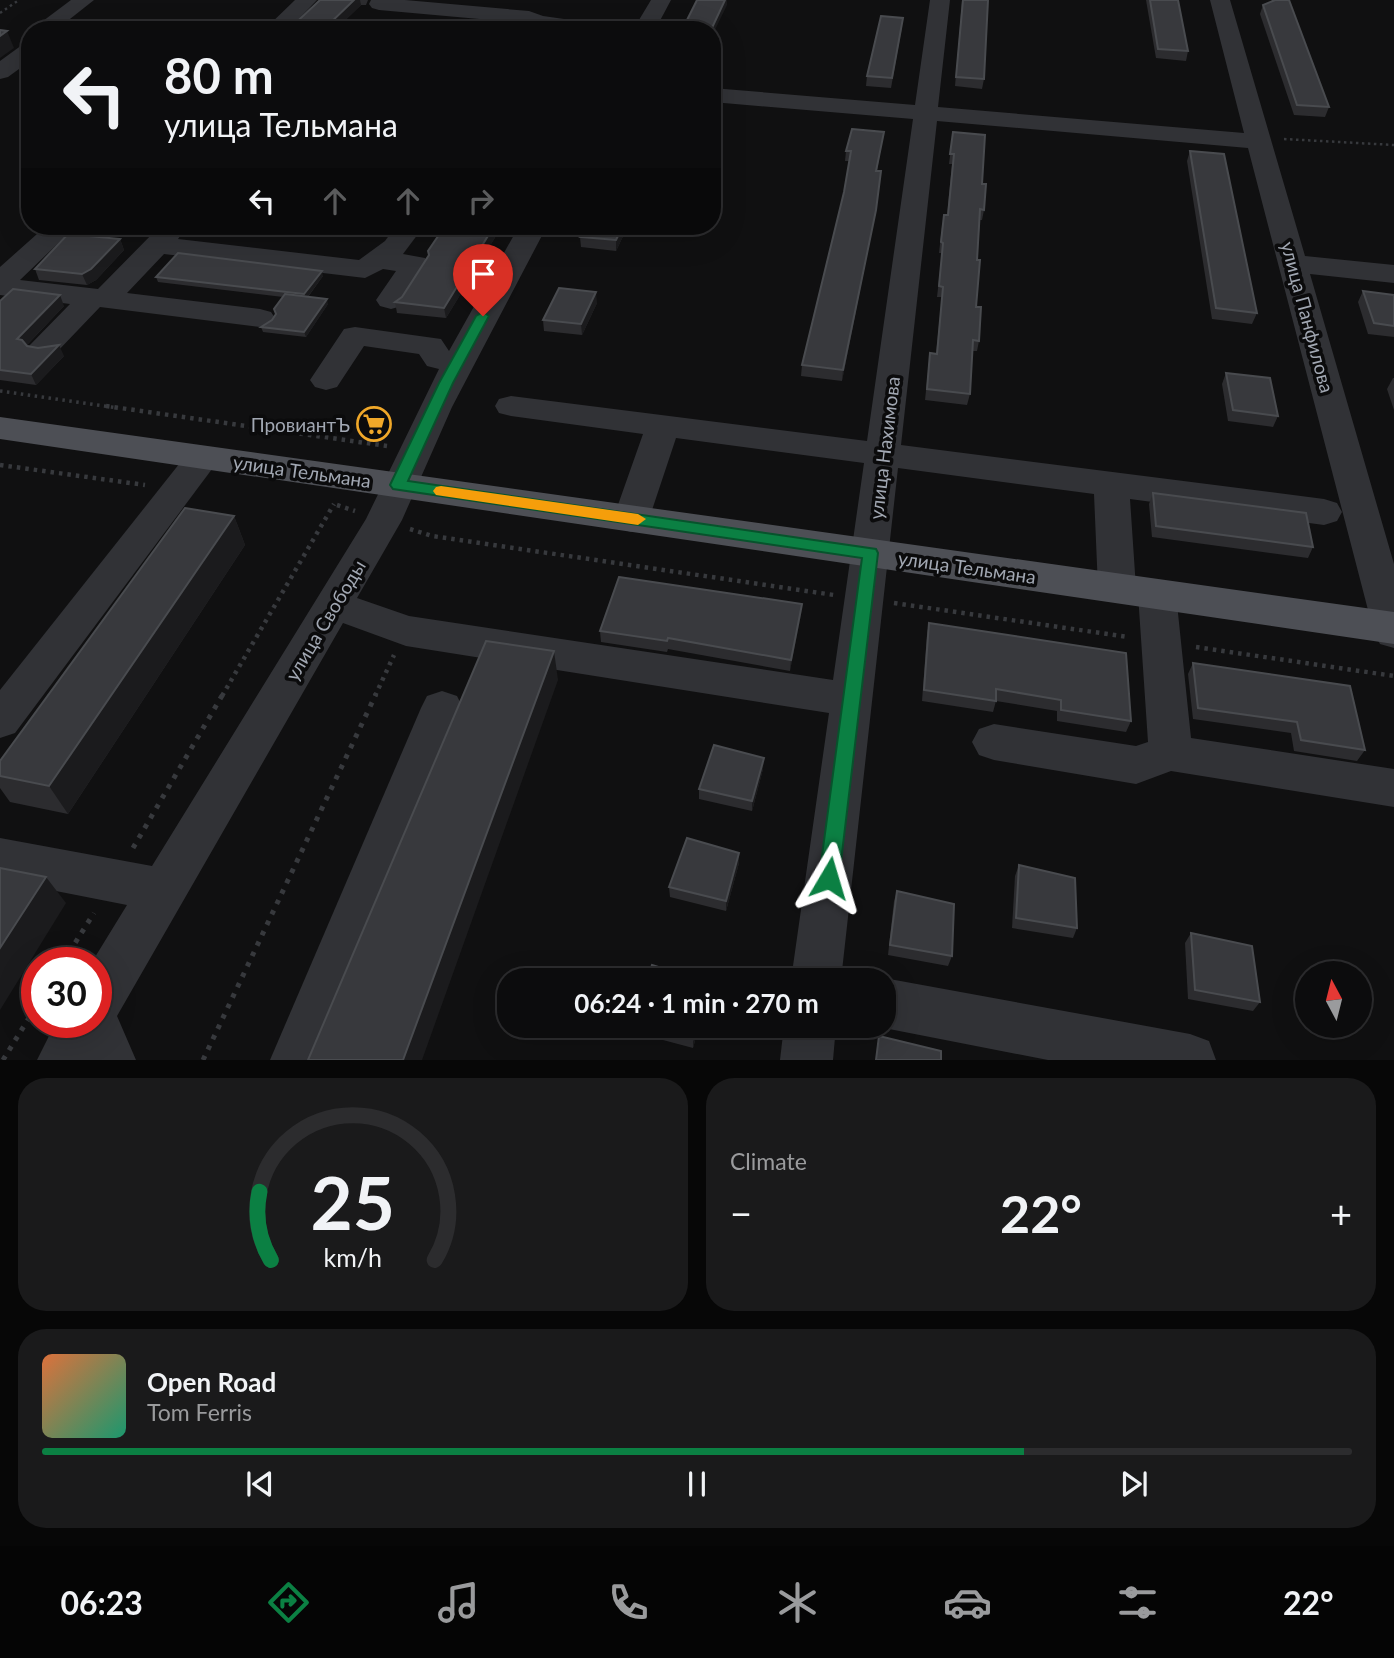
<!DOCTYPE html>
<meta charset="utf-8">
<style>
body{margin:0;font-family:Lato,sans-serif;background:#1a1a1b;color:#f1f3f6;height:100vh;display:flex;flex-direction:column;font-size:26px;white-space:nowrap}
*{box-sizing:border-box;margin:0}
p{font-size:23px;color:#9a9b9d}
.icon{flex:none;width:38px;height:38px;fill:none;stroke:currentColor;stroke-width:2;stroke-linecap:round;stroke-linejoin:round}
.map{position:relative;height:1060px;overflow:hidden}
.panel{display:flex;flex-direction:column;gap:18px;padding:18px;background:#070707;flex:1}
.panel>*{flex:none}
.top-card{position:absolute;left:21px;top:21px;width:700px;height:214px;border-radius:28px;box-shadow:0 7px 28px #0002,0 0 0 2px #2c2c2e;background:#0c0c0d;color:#f1f3f6;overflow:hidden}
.needle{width:46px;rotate:353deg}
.fabs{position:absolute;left:1295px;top:961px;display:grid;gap:14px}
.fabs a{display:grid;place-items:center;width:77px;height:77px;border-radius:50%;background:#0c0c0d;box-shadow:0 7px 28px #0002,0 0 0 2px #2c2c2e;font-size:35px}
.speed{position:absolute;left:21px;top:947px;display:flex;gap:14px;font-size:35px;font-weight:700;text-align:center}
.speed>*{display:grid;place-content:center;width:91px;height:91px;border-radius:50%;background:#0c0c0d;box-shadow:0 7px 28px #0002,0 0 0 2px #2c2c2e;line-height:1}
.speed .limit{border:10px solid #d22;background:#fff;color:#111}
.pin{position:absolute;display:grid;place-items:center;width:60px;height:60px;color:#fff;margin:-72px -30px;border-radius:50% 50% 50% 0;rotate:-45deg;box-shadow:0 0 7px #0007}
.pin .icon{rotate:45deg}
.me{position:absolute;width:77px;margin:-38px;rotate:7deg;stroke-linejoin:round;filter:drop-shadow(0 0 5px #0008)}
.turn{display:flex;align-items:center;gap:24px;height:147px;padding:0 28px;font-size:32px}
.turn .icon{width:91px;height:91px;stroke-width:2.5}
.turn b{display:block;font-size:49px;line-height:60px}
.lanes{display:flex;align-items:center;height:66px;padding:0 28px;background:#0003;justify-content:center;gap:35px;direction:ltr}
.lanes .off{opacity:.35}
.big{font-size:52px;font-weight:700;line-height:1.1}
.panel .widget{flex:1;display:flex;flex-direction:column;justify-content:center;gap:10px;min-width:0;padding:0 24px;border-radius:28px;background:#1a1a1b}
.panel .dial{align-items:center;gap:0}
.dial svg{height:182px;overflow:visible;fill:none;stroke:#2c2c2e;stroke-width:7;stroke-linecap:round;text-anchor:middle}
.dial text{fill:#f1f3f6;stroke:none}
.song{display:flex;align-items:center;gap:21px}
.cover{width:84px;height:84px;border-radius:10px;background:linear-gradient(135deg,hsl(20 70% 55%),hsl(160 70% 35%))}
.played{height:7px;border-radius:4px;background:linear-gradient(90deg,#0b8043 75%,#2c2c2e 75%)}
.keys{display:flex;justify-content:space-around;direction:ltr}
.heat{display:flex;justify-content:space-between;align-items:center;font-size:38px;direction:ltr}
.panel .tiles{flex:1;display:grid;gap:18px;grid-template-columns:1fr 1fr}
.widget:last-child{grid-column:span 2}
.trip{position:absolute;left:497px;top:968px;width:399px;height:70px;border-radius:28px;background:#0c0c0d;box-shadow:0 7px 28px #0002,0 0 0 2px #2c2c2e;font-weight:700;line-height:70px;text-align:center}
.menu{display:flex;height:112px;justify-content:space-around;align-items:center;background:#050505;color:#9a9b9d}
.menu .icon{width:49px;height:49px}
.menu .current{color:#0b8043}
.menu b{font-size:32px;color:#f1f3f6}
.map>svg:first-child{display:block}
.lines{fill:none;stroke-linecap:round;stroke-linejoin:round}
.path-far3{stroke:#37393d;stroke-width:2.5;stroke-dasharray:2.5 3.5;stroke-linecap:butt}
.path-far2{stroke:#37393d;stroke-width:3.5;stroke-dasharray:2.5 4.5;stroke-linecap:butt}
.path-far1{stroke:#37393d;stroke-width:4.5;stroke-dasharray:3.5 5;stroke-linecap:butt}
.path{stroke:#37393d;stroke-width:5;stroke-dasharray:4.5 7;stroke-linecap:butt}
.minor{fill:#313236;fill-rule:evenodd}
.major{fill:#4d4f55;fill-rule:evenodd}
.wall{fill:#2c2c2f}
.shaded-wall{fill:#1b1b1d}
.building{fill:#38393d;stroke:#494b4f;stroke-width:2}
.route{fill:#0b8043;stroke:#07532c;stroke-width:2}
.slow{fill:#f59e0b}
.labels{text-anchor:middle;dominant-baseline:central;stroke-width:7;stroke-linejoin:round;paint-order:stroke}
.street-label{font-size:19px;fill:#a1a7b2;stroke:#0b0b0c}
.poi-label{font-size:19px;fill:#a1a7b2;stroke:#0b0b0c;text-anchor:end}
</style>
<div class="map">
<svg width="1394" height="1060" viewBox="0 0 1394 1060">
<rect width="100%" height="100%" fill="#101011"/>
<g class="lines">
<g class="path-far3">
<polyline points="0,13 19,0"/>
<polyline points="1284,139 1394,145"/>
</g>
<polyline class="path-far2" points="0,391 118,408"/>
<g class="path-far1">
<polyline points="106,406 387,446"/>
<polyline points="0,465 145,485"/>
<polyline points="337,505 355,511"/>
<polyline points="410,529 432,536 834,595"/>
<polyline points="894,603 1128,637"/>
<polyline points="1196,647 1394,676"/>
<polyline points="222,696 334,504"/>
<polyline points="375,696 394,655"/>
</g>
<g class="path">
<polyline points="133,848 223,694"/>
<polyline points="63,962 94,913"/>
<polyline points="3,1060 37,1005"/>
<polyline points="203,1060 376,694"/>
</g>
<g class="minor">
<polygon points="71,0 94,0 56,30 31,30"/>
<polygon points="295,0 317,0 288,30 264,30"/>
<polygon points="371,0 405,0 529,11 543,16 571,20 574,25 570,30 538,28 524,23 379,10 372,8 369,4"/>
<polygon points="651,0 671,0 655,30 633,30"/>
<polygon points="930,0 950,0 938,107 1244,133 1210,0 1230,0 1305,256 1394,265 1394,283 1310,274 1394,564 1394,648 1380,644 1374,633 1248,148 937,121 901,445 1324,499 1337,503 1342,512 1337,521 1324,525 1130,499 1136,588 1131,598 1117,602 1103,598 1098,588 1094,494 898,468 841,980 791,980 829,713 406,646 343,623 117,1016 136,1060 37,1060 56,1022 96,1022 96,962 92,962 127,905 0,880 0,838 152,866 366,519 439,369 427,366 419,354 364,346 337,387 326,390 315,387 310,380 344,329 355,327 441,339 449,351 519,226 547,226 452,407 402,520 357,598 409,616 833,680 864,463 676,438 649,519 644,528 631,532 618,528 613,519 643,434 511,416 499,413 495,406 499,399 511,396 867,441 913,119 712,102 712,88 915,105"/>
<polygon points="30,43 30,61 8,77 0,79 0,61 22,45"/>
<polygon points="46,226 76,226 20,280 98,289 160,226 187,226 178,239 359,260 385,241 396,226 424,226 403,254 425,258 429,264 402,306 391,309 380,306 376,300 396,271 383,269 365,278 164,254 127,293 260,309 271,312 275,318 271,324 260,327 100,307 55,354 44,356 33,354 28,347 70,304 0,295 0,267"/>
<polygon points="203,446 215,449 220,457 215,465 15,733 0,738 0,690 191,449"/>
<polygon points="1157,580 1171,584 1176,594 1191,738 1394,769 1394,807 1171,771 1136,784 994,760 979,755 972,742 979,729 994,724 1136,746 1148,742 1138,594 1143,584"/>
<polygon points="442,691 457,696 463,708 323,1060 270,1060 421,708 427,696"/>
<polygon points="884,978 1190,1034 1209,1041 1216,1060 1048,1060 884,1028 877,1026 884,1026 884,980 879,980"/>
<polygon points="784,1026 836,1026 833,1060 780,1060"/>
</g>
<polygon class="major" points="0,417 1394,612 1394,644 0,439"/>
</g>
<g class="wall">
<polygon points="320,0 368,0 366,5 361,5 335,30 288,30"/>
<polygon points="962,0 988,0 984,79 982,89 955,86"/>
<polygon points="1146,0 1178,0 1188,51 1186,61 1156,58"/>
<polygon points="1263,5 1329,107 1325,117 1294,115 1260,14"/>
<polygon points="902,27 891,88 866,86 867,76"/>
<polygon points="953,132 982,184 984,210 982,220 980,220 977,260 976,307 979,341 977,351 972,351 970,394 967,405 925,400 930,353 936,353 942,297 937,297 942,253 939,253 942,226 947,215 952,164 949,164"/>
<polygon points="882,142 877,171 874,220 842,381 801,376 802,365 844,192 849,161 845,161 846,151"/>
<polygon points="1190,151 1257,313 1252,324 1212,319 1187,161"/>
<polygon points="445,226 502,226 446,318 397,313 395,302 402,297 429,255"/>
<polygon points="586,226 628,226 616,251 581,247 580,237"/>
<polygon points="120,239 124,250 96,280 87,285 39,280 35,269"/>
<polygon points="323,276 308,297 328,304 306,337 263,332 261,327 272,320 276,314 283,297 158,282 156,277"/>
<polygon points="1363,291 1394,295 1394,337 1368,334 1358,302"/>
<polygon points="0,301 64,306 27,345 64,356 36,385 0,380"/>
<polygon points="597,303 582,335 544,331 543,320"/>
<polygon points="1226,373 1278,416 1273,427 1228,421 1222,384"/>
<polygon points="1393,378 1394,378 1394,410 1387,389"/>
<polygon points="1153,493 1313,547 1308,558 1152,537 1149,504"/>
<polygon points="234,516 245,545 68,814 10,802 0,788 0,761"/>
<polygon points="802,604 790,671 668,649 667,652 601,642 600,631"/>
<polygon points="929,623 1131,721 1126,732 1057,721 1057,711 996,701 993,712 922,701 927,634"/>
<polygon points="1193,663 1365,750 1357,761 1294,751 1291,733 1193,719 1188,674"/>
<polygon points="763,769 752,811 699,799 699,789"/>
<polygon points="739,853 739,863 726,911 670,897 669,887"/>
<polygon points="1019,865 1077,928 1073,938 1012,928 1015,876"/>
<polygon points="897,891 952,956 948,966 888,955 894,901"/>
<polygon points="1191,933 1260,1002 1253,1011 1188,999 1185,943"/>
<polygon points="632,1026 699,1026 693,1048 633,1032"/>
</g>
<g class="shaded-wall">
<polygon points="354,0 360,0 361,5 335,30 323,30"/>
<polygon points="725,0 727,0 727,5 712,36 712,30 711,30"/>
<polygon points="7,31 14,48 0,58 0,36"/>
<polygon points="881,171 874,220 842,381 843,370"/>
<polygon points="494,226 502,226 446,318 444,308"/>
<polygon points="623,226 628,226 616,251 616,240"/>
<polygon points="120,239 124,250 96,280 87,285 82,274"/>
<polygon points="322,271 323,276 306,299 304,294"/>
<polygon points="596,292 597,303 582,335 581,324"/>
<polygon points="60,295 64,306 22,350 17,339"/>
<polygon points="327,299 328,304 306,337 304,332"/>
<polygon points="59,345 64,356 36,385 31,374"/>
<polygon points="234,516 245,545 68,814 49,786"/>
<polygon points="802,604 801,615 790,671 791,660"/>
<polygon points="554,651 558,680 422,1060 403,1060"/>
<polygon points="764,758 763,769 752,811 752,801"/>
<polygon points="739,853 739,863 726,911 726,901"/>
<polygon points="46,877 66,903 0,1010 0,948"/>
<polygon points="697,1026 699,1026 693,1048 693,1039"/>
</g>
<g class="building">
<polygon points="320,0 354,0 323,30 288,30"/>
<polygon points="697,0 725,0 711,30 682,30"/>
<polygon points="963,0 988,0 984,79 956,77"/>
<polygon points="1150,0 1178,0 1188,51 1158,49"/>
<polygon points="1275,0 1289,0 1329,107 1297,105 1263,5"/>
<polygon points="881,16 903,18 892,78 867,76"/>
<polygon points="0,30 7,31 0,36"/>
<polygon points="852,129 884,132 876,171 881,171 876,210 843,370 802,365 844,192 851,151 846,151"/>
<polygon points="953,132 985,135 982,184 986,184 984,210 980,209 977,260 980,260 976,307 981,307 979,341 973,340 970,394 927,389 930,353 937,354 943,287 939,286 943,243 941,242 944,215 948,215 954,154 950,154"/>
<polygon points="1190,151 1224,154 1257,313 1216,308"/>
<polygon points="445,226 494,226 444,308 395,302 402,297 429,255 428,251"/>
<polygon points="586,226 623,226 616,240 580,237"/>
<polygon points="68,234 120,239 91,269 82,274 35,269"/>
<polygon points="178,253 322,271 304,294 156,277"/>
<polygon points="559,288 596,292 581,324 543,320"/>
<polygon points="13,289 60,295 17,339 22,340 27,346 38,348 59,345 31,374 0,370 0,301"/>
<polygon points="1363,291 1394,295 1394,326 1374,323"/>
<polygon points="285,294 327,299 304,332 261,327 272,320 276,314 274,309"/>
<polygon points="1226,373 1270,378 1278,416 1233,410"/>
<polygon points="1153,493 1306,513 1313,547 1156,526"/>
<polygon points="185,508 234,516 49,786 0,776 0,761"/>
<polygon points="619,577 802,604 791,660 668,638 667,641 600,631"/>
<polygon points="929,623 1126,653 1131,721 1061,710 1061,700 996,689 996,701 924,690"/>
<polygon points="486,641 554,651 403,1060 308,1060"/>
<polygon points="1193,663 1350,686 1365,750 1301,740 1297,722 1198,708"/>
<polygon points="714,745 764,758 752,801 699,789"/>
<polygon points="687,838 739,853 726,901 669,887"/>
<polygon points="1019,865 1075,878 1077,928 1016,918"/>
<polygon points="0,868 46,877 0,948"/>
<polygon points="897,891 954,904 952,956 890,945"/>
<polygon points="1191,933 1252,946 1260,1002 1195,990"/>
<polygon points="652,965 700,980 647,980"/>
<polygon points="644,1026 697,1026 693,1039"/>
<polygon points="879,1036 941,1051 941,1060 876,1060"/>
</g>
<polygon class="route" points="483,312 489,316 453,383 408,481 876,549 878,553 839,878 836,885 829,888 822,885 819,878 862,558 393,489 390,485 439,383 476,316"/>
<polygon class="slow" points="441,486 638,514 646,519 638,525 436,495 433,491 436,487"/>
<defs>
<g id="supermarket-ring" transform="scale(1.75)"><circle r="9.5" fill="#0b0b0c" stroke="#f0a829" stroke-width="1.5"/><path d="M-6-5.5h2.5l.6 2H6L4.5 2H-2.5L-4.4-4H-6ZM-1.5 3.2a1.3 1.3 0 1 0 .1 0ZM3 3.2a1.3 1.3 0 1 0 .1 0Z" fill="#f0a829"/></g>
</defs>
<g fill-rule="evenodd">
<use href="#supermarket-ring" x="374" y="424"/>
</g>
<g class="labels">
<g class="street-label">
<text transform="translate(1308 317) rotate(75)">улица Панфилова</text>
<text transform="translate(884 448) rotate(-83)">улица Нахимова</text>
<text transform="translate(302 471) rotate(8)">улица Тельмана</text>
<text transform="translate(967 567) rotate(8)">улица Тельмана</text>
<text transform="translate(325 620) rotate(-59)">улица Свободы</text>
</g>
<g class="poi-label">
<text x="350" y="424">ПровиантЪ</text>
</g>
</g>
</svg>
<div class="fabs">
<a><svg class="needle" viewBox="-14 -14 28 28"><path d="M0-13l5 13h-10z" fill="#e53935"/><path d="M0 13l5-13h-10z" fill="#9a9b9d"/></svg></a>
</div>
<div class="speed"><div class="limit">30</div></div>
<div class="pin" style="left:483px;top:316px;background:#d93025"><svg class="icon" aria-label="arrive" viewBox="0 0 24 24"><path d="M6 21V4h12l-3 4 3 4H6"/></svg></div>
<svg class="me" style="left:829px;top:878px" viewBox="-20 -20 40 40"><path d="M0-17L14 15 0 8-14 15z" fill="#0b8043" stroke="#fff" stroke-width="4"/></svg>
<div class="trip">06:24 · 1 min · 270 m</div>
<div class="top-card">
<div class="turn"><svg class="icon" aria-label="left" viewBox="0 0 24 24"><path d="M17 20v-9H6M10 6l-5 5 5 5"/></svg><div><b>80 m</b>улица Тельмана</div></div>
<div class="lanes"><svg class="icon" aria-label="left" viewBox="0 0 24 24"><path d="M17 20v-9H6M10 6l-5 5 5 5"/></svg><svg class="icon off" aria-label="ahead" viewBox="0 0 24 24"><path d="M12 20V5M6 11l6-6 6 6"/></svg><svg class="icon off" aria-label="ahead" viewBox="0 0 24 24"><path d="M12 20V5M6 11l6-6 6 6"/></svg><svg class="icon off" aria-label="right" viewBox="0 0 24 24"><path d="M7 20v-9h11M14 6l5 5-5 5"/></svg></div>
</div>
</div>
<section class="panel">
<div class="tiles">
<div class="widget dial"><svg viewBox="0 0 100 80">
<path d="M14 69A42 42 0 1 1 86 69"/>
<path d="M14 69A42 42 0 0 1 9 39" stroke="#0b8043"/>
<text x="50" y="56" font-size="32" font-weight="700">25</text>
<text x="50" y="72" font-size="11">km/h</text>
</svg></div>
<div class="widget"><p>Climate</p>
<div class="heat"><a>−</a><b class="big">22°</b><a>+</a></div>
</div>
<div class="widget">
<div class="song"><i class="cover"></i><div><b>Open Road</b><p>Tom Ferris</p></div></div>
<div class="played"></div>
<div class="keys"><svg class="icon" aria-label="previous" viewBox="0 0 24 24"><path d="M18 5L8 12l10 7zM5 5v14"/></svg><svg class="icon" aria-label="pause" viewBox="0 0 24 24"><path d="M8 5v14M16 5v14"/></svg><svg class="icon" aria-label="next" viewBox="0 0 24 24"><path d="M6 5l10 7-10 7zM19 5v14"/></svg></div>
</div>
</div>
</section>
<nav class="menu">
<b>06:23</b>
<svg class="icon current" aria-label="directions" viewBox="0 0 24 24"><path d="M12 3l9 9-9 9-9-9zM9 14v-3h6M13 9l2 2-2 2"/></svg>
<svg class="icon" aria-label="music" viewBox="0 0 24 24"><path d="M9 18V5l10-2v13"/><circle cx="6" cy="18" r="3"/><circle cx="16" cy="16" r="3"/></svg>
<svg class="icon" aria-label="phone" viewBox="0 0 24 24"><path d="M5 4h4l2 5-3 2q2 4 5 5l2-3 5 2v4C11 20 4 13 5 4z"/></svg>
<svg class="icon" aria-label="climate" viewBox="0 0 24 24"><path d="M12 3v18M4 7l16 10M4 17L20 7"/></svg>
<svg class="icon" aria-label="car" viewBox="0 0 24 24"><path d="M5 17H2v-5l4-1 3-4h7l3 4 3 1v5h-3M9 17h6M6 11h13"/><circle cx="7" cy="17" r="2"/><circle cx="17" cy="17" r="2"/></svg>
<svg class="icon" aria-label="filters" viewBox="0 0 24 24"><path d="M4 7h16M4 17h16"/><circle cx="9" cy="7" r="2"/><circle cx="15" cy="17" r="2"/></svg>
<b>22°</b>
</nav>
